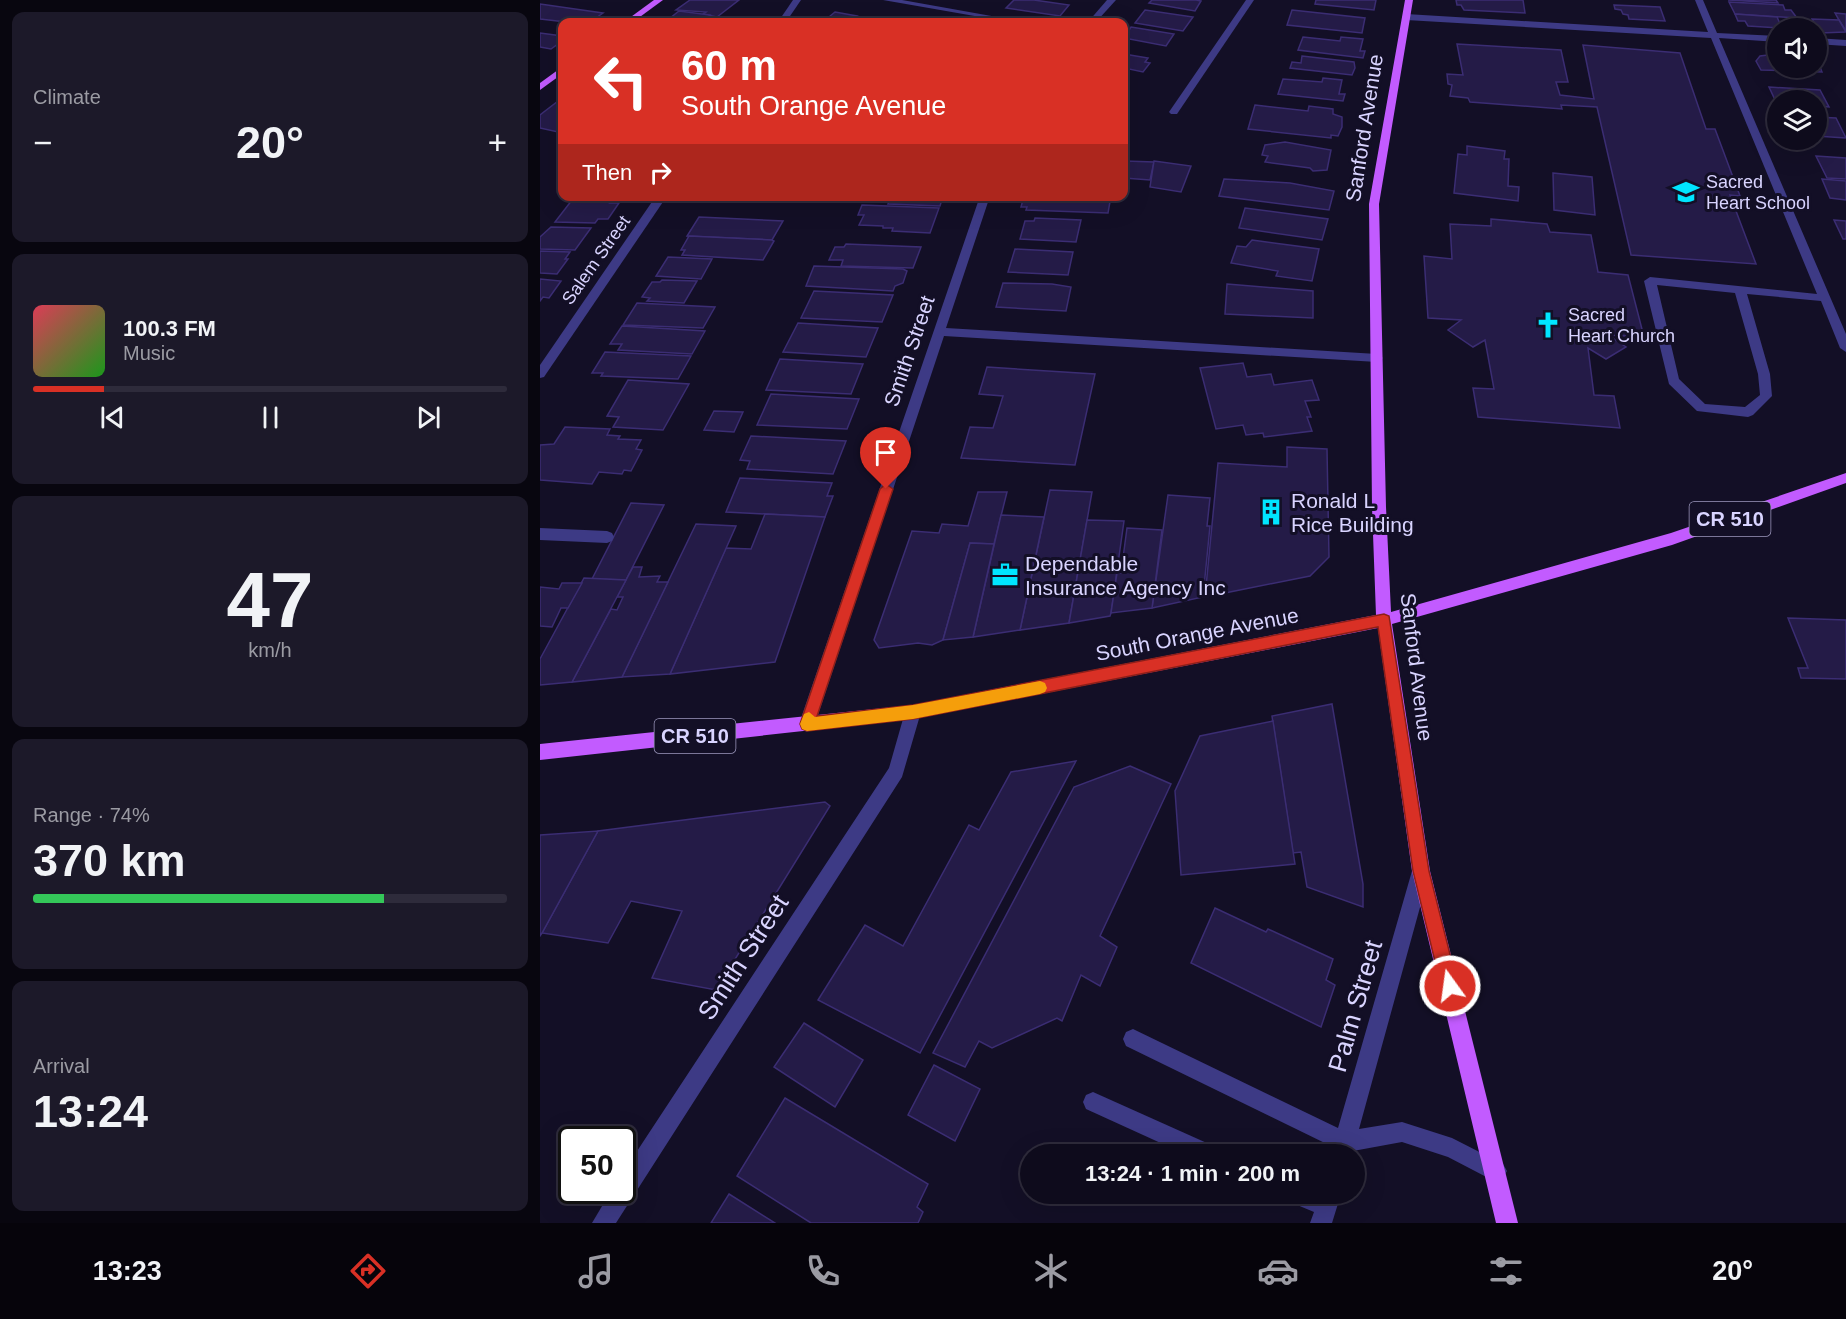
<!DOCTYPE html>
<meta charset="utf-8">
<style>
body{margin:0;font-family:Arial,sans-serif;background:#1c1929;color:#f1f3f6;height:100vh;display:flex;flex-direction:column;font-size:22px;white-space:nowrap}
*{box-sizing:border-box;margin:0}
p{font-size:20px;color:#9b9ba3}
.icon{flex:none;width:33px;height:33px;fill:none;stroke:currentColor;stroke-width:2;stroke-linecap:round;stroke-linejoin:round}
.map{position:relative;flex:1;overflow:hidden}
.details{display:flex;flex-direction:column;gap:12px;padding:12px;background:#08060f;width:540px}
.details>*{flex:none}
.guide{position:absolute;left:18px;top:18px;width:570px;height:183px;border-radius:12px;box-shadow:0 6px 24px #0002,0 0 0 2px #2e2b3b;background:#d93025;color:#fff;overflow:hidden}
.fabs{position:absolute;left:1227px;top:18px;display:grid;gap:12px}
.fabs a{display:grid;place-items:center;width:60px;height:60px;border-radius:50%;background:#0e0b1c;box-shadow:0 6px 24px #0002,0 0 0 2px #2e2b3b;font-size:30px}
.speed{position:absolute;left:18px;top:1126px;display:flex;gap:12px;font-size:30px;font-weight:700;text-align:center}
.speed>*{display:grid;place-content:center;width:78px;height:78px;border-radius:50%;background:#0e0b1c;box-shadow:0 6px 24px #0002,0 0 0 2px #2e2b3b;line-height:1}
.speed .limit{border:3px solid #111;border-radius:9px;background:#fff;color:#111}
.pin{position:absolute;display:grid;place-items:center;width:51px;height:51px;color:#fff;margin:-62px -26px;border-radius:50% 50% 50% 0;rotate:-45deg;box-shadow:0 0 6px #0007}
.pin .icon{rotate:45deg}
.me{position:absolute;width:66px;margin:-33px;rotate:346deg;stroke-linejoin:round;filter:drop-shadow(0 0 4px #0008)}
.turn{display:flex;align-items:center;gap:21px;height:126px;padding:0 24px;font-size:27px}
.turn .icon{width:78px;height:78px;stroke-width:2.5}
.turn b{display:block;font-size:42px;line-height:51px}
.then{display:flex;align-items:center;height:57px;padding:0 24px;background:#0003;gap:12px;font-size:22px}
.big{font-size:45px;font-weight:700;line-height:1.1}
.details .tile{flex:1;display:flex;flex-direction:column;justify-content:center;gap:9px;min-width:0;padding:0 21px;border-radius:12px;background:#1c1929}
.details .dial{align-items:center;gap:0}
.dial b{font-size:78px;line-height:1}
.song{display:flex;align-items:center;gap:18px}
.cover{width:72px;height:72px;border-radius:9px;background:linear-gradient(135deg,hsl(350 70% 55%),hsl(120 70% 35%))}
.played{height:6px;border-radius:3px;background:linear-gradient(90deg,#d93025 15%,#2e2b3b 15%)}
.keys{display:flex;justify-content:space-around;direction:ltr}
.heat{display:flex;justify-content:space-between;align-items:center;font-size:33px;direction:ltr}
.charge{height:9px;border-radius:4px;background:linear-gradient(90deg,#34c759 74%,#2e2b3b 0)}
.trip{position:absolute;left:480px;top:1144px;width:345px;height:60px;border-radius:30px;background:#0e0b1c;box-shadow:0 6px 24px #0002,0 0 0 2px #2e2b3b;font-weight:700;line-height:60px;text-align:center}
.tabs{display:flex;height:96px;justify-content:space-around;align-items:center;background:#06040b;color:#9b9ba3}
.tabs .icon{width:42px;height:42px}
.tabs .on{color:#d93025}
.tabs b{font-size:27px;color:#f1f3f6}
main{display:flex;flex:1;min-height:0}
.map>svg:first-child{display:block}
.building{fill:#241b47;stroke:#3b2d73;stroke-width:1.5}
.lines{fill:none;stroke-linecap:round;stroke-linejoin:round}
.minor{fill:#3d3a85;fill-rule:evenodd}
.major{fill:#c25bff;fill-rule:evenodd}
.route{fill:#d93025;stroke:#8d1f18;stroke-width:1.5}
.slow{fill:#f59e0b}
.labels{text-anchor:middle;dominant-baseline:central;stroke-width:6;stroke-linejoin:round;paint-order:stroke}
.far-poi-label{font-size:18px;fill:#d9d4ff;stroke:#130f26;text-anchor:start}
.far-street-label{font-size:18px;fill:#d9d4ff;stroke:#130f26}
.shield{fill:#130f26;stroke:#9e99be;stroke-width:1.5}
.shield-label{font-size:20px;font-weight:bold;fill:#d9d4ff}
.street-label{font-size:21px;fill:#d9d4ff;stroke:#130f26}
.poi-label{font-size:21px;fill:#d9d4ff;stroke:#130f26;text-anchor:start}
.near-street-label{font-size:26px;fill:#d9d4ff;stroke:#130f26}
</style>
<main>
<section class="details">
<div class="tile"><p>Climate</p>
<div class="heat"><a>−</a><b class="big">20°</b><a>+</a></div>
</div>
<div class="tile">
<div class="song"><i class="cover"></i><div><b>100.3 FM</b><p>Music</p></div></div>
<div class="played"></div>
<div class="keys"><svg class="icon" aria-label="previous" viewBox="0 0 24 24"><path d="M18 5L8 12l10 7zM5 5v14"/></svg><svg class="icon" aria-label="pause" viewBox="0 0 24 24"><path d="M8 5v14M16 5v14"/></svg><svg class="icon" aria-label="next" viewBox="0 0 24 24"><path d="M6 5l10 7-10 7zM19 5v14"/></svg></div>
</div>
<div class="tile dial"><b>47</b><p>km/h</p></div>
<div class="tile"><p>Range · 74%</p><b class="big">370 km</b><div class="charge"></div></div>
<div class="tile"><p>Arrival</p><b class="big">13:24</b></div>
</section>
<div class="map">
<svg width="1306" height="1223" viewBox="0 0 1306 1223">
<rect width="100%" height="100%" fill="#130f26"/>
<g class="building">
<polygon points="150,0 199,0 177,17 163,14 166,12 136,10"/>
<polygon points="474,0 494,0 529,5 520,16 466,8"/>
<polygon points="612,0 656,0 661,1 655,11 609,3"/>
<polygon points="776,0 836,0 834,10 775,4"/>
<polygon points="916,0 983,0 985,13 924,10 921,5 917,5"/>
<polygon points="1236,0 1238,3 1188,0"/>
<polygon points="1189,2 1243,5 1245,10 1251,10 1257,18 1195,14"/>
<polygon points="0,4 63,13 50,22 26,22 0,19"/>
<polygon points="1074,5 1120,7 1125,21 1089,19 1088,15 1083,14 1081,10 1075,9"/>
<polygon points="605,10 653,17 643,31 595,23"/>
<polygon points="752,10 825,18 822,33 747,25"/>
<polygon points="139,11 170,15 168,17 176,19 191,19 187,22 125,22"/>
<polygon points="295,12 317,16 309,22 283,22"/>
<polygon points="1295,13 1306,14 1306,31 1299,20"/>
<polygon points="1195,14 1237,17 1242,28 1208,26 1205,21 1198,21"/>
<polygon points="1272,19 1299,20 1306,32 1280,33"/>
<polygon points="591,27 634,34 626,46 584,38"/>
<polygon points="0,33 22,36 22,41 11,49 0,47"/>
<polygon points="763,37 800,41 801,37 823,39 820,51 825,51 823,58 758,50"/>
<polygon points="917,44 1021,50 1028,82 1016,82 1020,95 1054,99 1043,45 1140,53 1166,129 1175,129 1200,196 1190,195 1216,264 1091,255 1057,107 1021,105 1022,109 930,102 928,98 910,96 912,85 908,84 907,74 923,75"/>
<polygon points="584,54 608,58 605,62 610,63 603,72 584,68"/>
<polygon points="1228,55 1238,56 1238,68 1276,68 1277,60 1282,72 1221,70 1216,61 1220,56"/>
<polygon points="762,56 814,62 815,68 812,75 750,68 752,62 761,63"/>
<polygon points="783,78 802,80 799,94 805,94 803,101 738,94 743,79 782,82"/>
<polygon points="1229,87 1280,90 1289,107 1276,106 1276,100 1238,100 1237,104"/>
<polygon points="22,98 22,128 18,132 0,128 0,115"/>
<polygon points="715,105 768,111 769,106 793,109 793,114 802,117 802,127 798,136 791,135 791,138 708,129"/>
<polygon points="1276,117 1296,118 1306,138 1276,136"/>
<polygon points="745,142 791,150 787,170 773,171 770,168 725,162 728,156 722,155 725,145"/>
<polygon points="927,146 965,151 964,159 969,159 968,186 979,187 978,201 914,193 918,154 927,155"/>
<polygon points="1276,156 1306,158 1306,179 1287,178"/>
<polygon points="585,161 614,162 610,180 584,178"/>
<polygon points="614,161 651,166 641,192 610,187"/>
<polygon points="1013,173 1052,177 1055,215 1014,210"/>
<polygon points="684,179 750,183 794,191 789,210 679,196"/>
<polygon points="1282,179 1306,181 1306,200 1290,198"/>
<polygon points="351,196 403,196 400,206 348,204"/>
<polygon points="484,196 571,196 568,213 486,210 487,207 481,207"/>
<polygon points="32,200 72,201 70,203 79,203 68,219 58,219 55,223 15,222"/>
<polygon points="322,205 399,208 390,233 352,231 353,228 343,228 343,226 319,225 324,215 318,215"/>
<polygon points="705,208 788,219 782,240 699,228"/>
<polygon points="159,217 243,221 232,240 147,236"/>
<polygon points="495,218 541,220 536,242 480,239 485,221 494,221"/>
<polygon points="951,219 1007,224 1010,232 1051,235 1058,272 1088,275 1104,337 1068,335 1086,347 1066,359 1048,348 1054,395 1074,396 1080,428 938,417 933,388 954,389 945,340 933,347 908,330 921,320 888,318 884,256 912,259 910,224 951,226"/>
<polygon points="1294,220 1306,221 1306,239 1303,239"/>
<polygon points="11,227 51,228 35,250 0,249 0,237"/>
<polygon points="149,236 232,240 234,241 223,260 142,255 145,250 141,250"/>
<polygon points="712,240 779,249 772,281 736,276 738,271 691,263 697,246 706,247"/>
<polygon points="306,244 381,247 373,268 301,266 303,260 289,260 295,247 304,247"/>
<polygon points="475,249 533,252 528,275 468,272"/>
<polygon points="0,251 30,252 25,259 28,259 17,274 0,273"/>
<polygon points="128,257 172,259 161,279 116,276"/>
<polygon points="274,266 363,269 367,271 363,283 355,286 353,291 266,286"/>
<polygon points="0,279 21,281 9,298 3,297 0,301"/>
<polygon points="122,280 157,281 144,303 107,301 110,298 102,297 112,282 120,282"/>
<polygon points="463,283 512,284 531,287 526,311 456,307"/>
<polygon points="687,284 773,291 773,318 685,314"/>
<polygon points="274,291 353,295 342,322 261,318"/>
<polygon points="97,303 175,307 163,328 83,325"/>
<polygon points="258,323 338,328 326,357 243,352"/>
<polygon points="82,326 165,331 152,354 78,350 82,344 70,344"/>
<polygon points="65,352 151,356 138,379 61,376 63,373 52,373"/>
<polygon points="240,359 323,364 311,394 226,390"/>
<polygon points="703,363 707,377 731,374 734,385 772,380 779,400 765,401 771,417 767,417 772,431 724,437 723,433 706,435 703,425 676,429 660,368"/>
<polygon points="447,367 555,374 535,465 421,458 430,427 453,428 463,396 439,394"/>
<polygon points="88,380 149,384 123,430 73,427 79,417 67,416"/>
<polygon points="231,394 319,399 307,429 217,425"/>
<polygon points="174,411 203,412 194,432 164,430"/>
<polygon points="25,427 70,429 67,435 80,436 78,439 101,440 96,449 102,450 91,471 84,470 82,474 59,472 52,484 0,480 0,445 14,444"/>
<polygon points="211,436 306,441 293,474 207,469 210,461 200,460"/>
<polygon points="747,447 787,449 789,557 770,576 665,597 678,463 747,467"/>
<polygon points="200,478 292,483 287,496 293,496 285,517 186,512"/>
<polygon points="510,490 552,492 529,623 480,630"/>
<polygon points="438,492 467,492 454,544 430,543 403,640 392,645 378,643 339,648 334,640 372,531 399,533 402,524 428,526"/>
<polygon points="628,495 670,498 667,526 670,526 663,597 612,608"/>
<polygon points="91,503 124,505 86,580 52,579"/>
<polygon points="225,514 285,517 235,662 130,674 186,548 211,549"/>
<polygon points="461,515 504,517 480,630 433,637"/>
<polygon points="547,520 584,521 571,613 570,616 529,623"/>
<polygon points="156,524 196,526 130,674 82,677"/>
<polygon points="587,528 622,530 612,608 571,613 577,573 581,573"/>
<polygon points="430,543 454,544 433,637 403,640"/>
<polygon points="93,567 102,567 99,577 120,576 117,582 128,582 82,677 32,682 71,609 77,610 83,597 77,597"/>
<polygon points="44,578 86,580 32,682 0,685 0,659"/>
<polygon points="22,583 42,583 28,608 21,608 12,627 0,626 0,587 19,589"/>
<polygon points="1248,618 1306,620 1306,679 1261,678 1258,668 1268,668"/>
<polygon points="792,704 823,884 823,907 767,887 761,852 753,853 732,716"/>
<polygon points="733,721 755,864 641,875 635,791 660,736"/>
<polygon points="536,761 380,1053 278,1000 325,925 363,946 429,825 439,830 471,772"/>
<polygon points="590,766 631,784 560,936 577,947 560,986 541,975 522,1021 517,1018 452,1048 439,1041 425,1067 393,1053 534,787"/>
<polygon points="285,802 290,806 176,990 112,978 142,911 91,901 68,943 2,933 58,831"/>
<polygon points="58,831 2,933 0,936 0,835"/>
<polygon points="675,908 726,932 728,929 793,959 786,980 795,985 781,1027 651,963"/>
<polygon points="264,1023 323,1060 295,1107 234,1067"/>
<polygon points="394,1065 440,1089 415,1141 368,1115"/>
<polygon points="245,1098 388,1184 377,1207 383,1212 378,1223 271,1223 197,1176"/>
<polygon points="189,1194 235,1223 171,1223"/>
</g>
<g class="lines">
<g class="minor">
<polygon points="253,0 261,0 246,22 238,22"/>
<polygon points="343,0 362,0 485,22 469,22"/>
<polygon points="567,0 576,0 556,22 548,22"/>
<polygon points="706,0 714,0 637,114 631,114 629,112"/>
<path d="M 1155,0 L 1163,0 L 1177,33 L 1238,36 L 1238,42 L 1179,38 L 1306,334 L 1306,352 L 1300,348 L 1281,301 L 1207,294 L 1230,374 L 1232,396 L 1213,415 L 1208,417 L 1157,411 L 1129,384 L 1104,281 L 1110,277 L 1277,294 L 1171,38 L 866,20 L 862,17 L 866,14 L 1168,32 ZM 1117,285 L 1195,293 L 1218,374 L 1220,395 L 1205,407 L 1165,404 L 1139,379 Z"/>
<polygon points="1276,38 1306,40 1306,46 1276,44"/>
<polygon points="116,196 127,196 4,377 0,378 0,365"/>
<polygon points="440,196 450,196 406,328 837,354 843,358 837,362 404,336 275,724 273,729 267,732 261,729 259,724"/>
<polygon points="0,528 67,531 72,533 74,537 72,541 67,543 0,540"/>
<polygon points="373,705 379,707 381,712 362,777 76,1223 52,1223 71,1191 82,1191 82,1174 349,768 365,712 367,707"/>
<polygon points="881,862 887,865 890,871 819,1129 862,1122 912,1138 963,1164 967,1171 963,1178 956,1182 908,1157 862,1142 813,1151 811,1155 791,1155 793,1147 586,1046 583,1039 586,1032 593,1029 798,1128 872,871 875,865"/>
<polygon points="553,1092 678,1148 681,1155 647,1155 546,1109 543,1102 546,1095"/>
<polygon points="747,1194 801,1194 792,1223 770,1223 774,1212 750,1202"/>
</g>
<g class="major">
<polygon points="114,0 123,0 93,22 84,22"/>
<polygon points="865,0 873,0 839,204 846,507 851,612 1131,533 1306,473 1306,483 1132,545 852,624 890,871 978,1223 956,1223 872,871 838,628 373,719 0,760 0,744 373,705 836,615 832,507 829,204"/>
<polygon points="22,67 22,74 0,90 0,83"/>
</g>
</g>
<polygon class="route" points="346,484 353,489 277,716 373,705 844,614 849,616 889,871 918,986 916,992 910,995 904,992 901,986 873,871 838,627 373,719 267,731 262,729 260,724 340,489"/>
<polygon class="slow" points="500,681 505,683 507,688 505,692 500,694 373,719 267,731 262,729 260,724 264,714 269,712 275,717 373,705"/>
<defs>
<g id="school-bare" transform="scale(2.07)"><path d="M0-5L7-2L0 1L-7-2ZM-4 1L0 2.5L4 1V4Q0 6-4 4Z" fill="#00e5ff" stroke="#130f26" stroke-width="2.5" paint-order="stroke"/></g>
<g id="church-bare" transform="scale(2.07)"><path d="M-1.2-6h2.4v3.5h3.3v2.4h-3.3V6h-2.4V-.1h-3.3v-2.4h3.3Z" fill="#00e5ff" stroke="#130f26" stroke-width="2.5" paint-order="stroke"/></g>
<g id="building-bare" transform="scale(2.07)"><path d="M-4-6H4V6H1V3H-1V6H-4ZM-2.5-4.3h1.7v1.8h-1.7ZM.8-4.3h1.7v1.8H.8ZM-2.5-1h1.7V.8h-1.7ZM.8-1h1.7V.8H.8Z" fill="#00e5ff" stroke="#130f26" stroke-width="2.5" paint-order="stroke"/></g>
<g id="office-bare" transform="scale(2.07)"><path d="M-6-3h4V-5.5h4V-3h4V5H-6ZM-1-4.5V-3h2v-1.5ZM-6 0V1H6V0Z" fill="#00e5ff" stroke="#130f26" stroke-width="2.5" paint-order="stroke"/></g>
</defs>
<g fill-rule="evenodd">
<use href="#school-bare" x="1146" y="192"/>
<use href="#church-bare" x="1008" y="325"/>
<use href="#building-bare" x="731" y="512"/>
<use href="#office-bare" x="465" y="575"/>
</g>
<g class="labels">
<g class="far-poi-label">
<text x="1166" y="182">Sacred<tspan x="1166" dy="21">Heart School</tspan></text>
<text x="1028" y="315">Sacred<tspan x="1028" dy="21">Heart Church</tspan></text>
</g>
<g class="far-street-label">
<text transform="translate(56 260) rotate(-55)">Salem Street</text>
</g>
<g class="shield">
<rect x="1149.5" y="502" width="81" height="34" rx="4.5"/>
<rect x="114.5" y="719" width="81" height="34" rx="4.5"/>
</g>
<g class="shield-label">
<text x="1190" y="519">CR 510</text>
<text x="155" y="736">CR 510</text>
</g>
<g class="street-label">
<text transform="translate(824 128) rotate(-81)">Sanford Avenue</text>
<text transform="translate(369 351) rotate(-71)">Smith Street</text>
<text transform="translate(657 634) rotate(-11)">South Orange Avenue</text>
<text transform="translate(877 667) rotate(83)">Sanford Avenue</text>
</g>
<g class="poi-label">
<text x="751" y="500">Ronald L<tspan x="751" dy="24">Rice Building</tspan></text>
<text x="485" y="563">Dependable<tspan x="485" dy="24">Insurance Agency Inc</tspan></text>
</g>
<g class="near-street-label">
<text transform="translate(203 957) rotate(-57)">Smith Street</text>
<text transform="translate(815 1006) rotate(-74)">Palm Street</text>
</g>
</g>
</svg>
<div class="fabs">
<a><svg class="icon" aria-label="sound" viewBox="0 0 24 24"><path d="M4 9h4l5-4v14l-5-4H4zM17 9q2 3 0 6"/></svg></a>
<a><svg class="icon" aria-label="layers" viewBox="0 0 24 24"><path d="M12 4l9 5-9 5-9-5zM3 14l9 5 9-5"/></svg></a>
</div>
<div class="speed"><div class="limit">50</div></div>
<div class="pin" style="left:346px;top:489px;background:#d93025"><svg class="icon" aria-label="arrive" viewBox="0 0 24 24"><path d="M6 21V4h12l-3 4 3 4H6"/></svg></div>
<svg class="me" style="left:910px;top:986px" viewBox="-20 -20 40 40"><circle r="17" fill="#d93025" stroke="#fff" stroke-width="3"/><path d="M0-11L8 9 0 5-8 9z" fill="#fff"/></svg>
<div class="trip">13:24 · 1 min · 200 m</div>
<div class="guide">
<div class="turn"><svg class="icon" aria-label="left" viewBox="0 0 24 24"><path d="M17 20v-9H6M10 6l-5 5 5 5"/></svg><div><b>60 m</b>South Orange Avenue</div></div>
<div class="then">Then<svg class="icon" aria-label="right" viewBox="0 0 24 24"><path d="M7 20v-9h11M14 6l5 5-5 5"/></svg></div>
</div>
</div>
</main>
<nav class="tabs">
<b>13:23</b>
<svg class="icon on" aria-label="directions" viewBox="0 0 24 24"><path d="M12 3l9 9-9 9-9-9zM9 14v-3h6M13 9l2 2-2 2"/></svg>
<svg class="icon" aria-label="music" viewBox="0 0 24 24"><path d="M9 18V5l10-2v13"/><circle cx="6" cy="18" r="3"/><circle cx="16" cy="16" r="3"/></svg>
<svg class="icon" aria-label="phone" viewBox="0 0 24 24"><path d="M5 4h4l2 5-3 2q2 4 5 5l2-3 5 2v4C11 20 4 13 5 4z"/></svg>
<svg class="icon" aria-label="climate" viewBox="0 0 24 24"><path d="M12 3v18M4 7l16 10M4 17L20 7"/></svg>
<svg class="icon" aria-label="car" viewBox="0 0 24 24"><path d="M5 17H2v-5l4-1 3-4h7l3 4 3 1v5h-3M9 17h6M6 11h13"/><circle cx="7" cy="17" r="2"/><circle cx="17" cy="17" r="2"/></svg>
<svg class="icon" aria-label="filters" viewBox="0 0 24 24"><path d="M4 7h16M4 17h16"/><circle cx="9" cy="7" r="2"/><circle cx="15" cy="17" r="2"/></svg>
<b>20°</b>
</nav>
